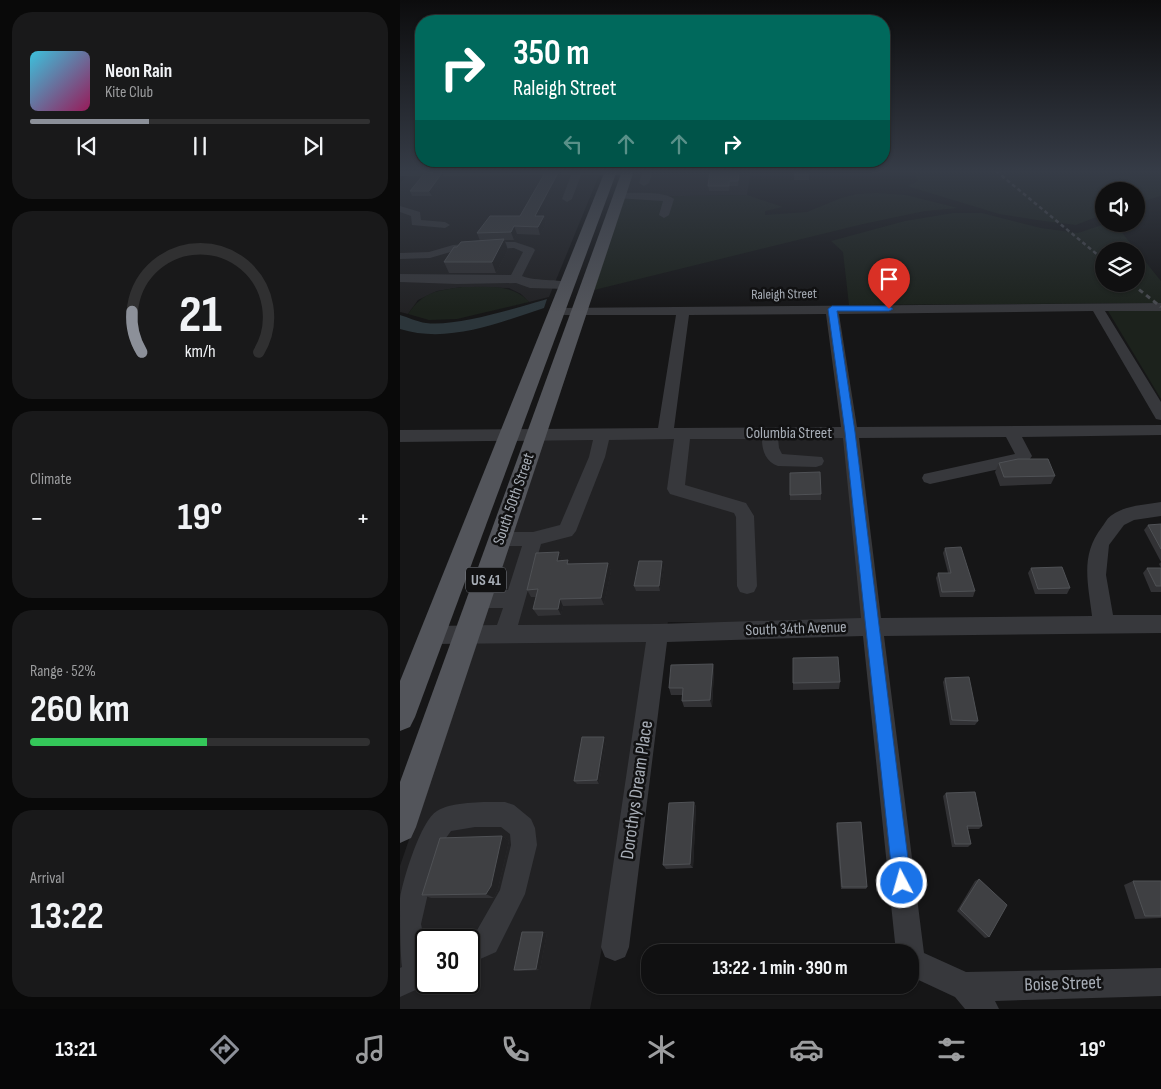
<!DOCTYPE html>
<meta charset="utf-8">
<style>
body{margin:0;font-family:"Sofia Sans Condensed",sans-serif;background:#19191a;color:#f1f3f6;height:100vh;display:flex;flex-direction:column;font-size:19px;white-space:nowrap}
*{box-sizing:border-box;margin:0}
p{font-size:16px;color:#9c9d9f}
.icon{flex:none;width:28px;height:28px;fill:none;stroke:currentColor;stroke-width:2;stroke-linecap:round;stroke-linejoin:round}
.map{position:relative;flex:1;overflow:hidden}
.sheet{display:flex;flex-direction:column;gap:12px;padding:12px;background:#090909;width:400px}
.sheet>*{flex:none}
.hud{position:absolute;left:15px;top:15px;width:475px;height:152px;border-radius:20px;box-shadow:0 1px 4px #0004,0 0 0 1px #303031;background:#00695c;color:#fff;overflow:hidden}
.controls{position:absolute;left:695px;top:182px;display:grid;gap:10px}
.controls a{display:grid;place-items:center;width:50px;height:50px;border-radius:50%;background:#101011;box-shadow:0 1px 4px #0004,0 0 0 1px #303031;font-size:25px}
.speed{position:absolute;left:15px;top:929px;display:flex;gap:10px;font-size:25px;font-weight:700;text-align:center}
.speed>*{display:grid;place-content:center;width:65px;height:65px;border-radius:50%;background:#101011;box-shadow:0 1px 4px #0004,0 0 0 1px #303031;line-height:1}
.speed .limit{border:2px solid #111;border-radius:8px;background:#fff;color:#111}
.pin{position:absolute;display:grid;place-items:center;width:42px;height:42px;color:#fff;margin:-51px -21px;border-radius:50% 50% 50% 0;rotate:-45deg;box-shadow:0 0 5px #0007}
.pin .icon{rotate:45deg}
.me{position:absolute;width:55px;margin:-28px;rotate:354deg;stroke-linejoin:round;filter:drop-shadow(0 0 4px #0008)}
.turn{display:flex;align-items:center;gap:18px;height:105px;padding:0 15px;font-size:22px}
.turn .icon{width:65px;height:65px;stroke-width:2.5}
.turn b{display:block;font-size:35px;line-height:42px}
.lanes{display:flex;align-items:center;height:48px;padding:0 15px;background:#0003;justify-content:center;gap:25px;direction:ltr}
.lanes .off{opacity:.35}
.big{font-size:38px;font-weight:700;line-height:1.1}
.sheet .tile{flex:1;display:flex;flex-direction:column;justify-content:center;gap:8px;min-width:0;padding:0 18px;border-radius:20px;background:#19191a}
.sheet .dial{align-items:center;gap:0}
.dial svg{height:130px;overflow:visible;fill:none;stroke:#303031;stroke-width:7;stroke-linecap:round;text-anchor:middle}
.dial text{fill:#f1f3f6;stroke:none}
.song{display:flex;align-items:center;gap:15px}
.cover{width:60px;height:60px;border-radius:8px;background:linear-gradient(135deg,hsl(190 70% 55%),hsl(330 70% 35%))}
.played{height:5px;border-radius:2px;background:linear-gradient(90deg,#8c9099 35%,#303031 35%)}
.keys{display:flex;justify-content:space-around;direction:ltr}
.heat{display:flex;justify-content:space-between;align-items:center;font-size:28px;direction:ltr}
.charge{height:8px;border-radius:4px;background:linear-gradient(90deg,#34c759 52%,#303031 0)}
.trip{position:absolute;left:241px;top:944px;width:278px;height:50px;border-radius:20px;background:#101011;box-shadow:0 1px 4px #0004,0 0 0 1px #303031;font-weight:700;line-height:50px;text-align:center}
.dock{display:flex;height:80px;justify-content:space-around;align-items:center;background:#060607;color:#9c9d9f}
.dock .icon{width:35px;height:35px}
.dock .on{color:#8c9099}
.dock b{font-size:22px;color:#f1f3f6}
main{display:flex;flex:1;min-height:0}
.map>svg:first-child{display:block}
.built{fill:#222224;fill-rule:evenodd}
.green{fill:#1c221c;fill-rule:evenodd}
.water{fill:#2c363b}
.lines{fill:none;stroke-linecap:round;stroke-linejoin:round}
.minor{fill:#37383c;fill-rule:evenodd}
.major{fill:#53555b;fill-rule:evenodd}
.rail-far1{stroke:#4a4c51;stroke-width:2.5;stroke-dasharray:4 3;stroke-linecap:butt}
.rail{stroke:#4a4c51;stroke-width:3;stroke-dasharray:5 4;stroke-linecap:butt}
.wall{fill:#323235}
.shaded-wall{fill:#212123}
.building{fill:#3f4043;stroke:#4f5155}
.route{fill:#1a73e8;stroke:#114b97}
.labels{text-anchor:middle;dominant-baseline:central;stroke-width:5;stroke-linejoin:round;paint-order:stroke}
.far-street-label{font-size:14px;fill:#a8aeb7;stroke:#111112}
.shield{fill:#111112;stroke:#7b7f86;stroke-width:1}
.shield-label{font-size:15px;font-weight:bold;fill:#a8aeb7}
.street-label{font-size:16px;fill:#a8aeb7;stroke:#111112}
.near-street-label{font-size:19px;fill:#a8aeb7;stroke:#111112}
</style>
<main>
<section class="sheet">
<div class="tile">
<div class="song"><i class="cover"></i><div><b>Neon Rain</b><p>Kite Club</p></div></div>
<div class="played"></div>
<div class="keys"><svg class="icon" aria-label="previous" viewBox="0 0 24 24"><path d="M18 5L8 12l10 7zM5 5v14"/></svg><svg class="icon" aria-label="pause" viewBox="0 0 24 24"><path d="M8 5v14M16 5v14"/></svg><svg class="icon" aria-label="next" viewBox="0 0 24 24"><path d="M6 5l10 7-10 7zM19 5v14"/></svg></div>
</div>
<div class="tile dial"><svg viewBox="0 0 100 80">
<path d="M14 69A42 42 0 1 1 86 69"/>
<path d="M14 69A42 42 0 0 1 8 44" stroke="#8c9099"/>
<text x="50" y="56" font-size="32" font-weight="700">21</text>
<text x="50" y="72" font-size="11">km/h</text>
</svg></div>
<div class="tile"><p>Climate</p>
<div class="heat"><a>−</a><b class="big">19°</b><a>+</a></div>
</div>
<div class="tile"><p>Range · 52%</p><b class="big">260 km</b><div class="charge"></div></div>
<div class="tile"><p>Arrival</p><b class="big">13:22</b></div>
</section>
<div class="map">
<svg width="761" height="1009" viewBox="0 0 761 1009">
<rect width="100%" height="100%" fill="#161617"/>
<g class="built">
<polygon points="235,171 351,171 347,195 225,197"/>
<polygon points="200,173 149,297 129,302 121,294 109,288 62,287 37,291 18,300 8,314 0,312 0,183 8,175"/>
<polygon points="264,438 445,438 464,619 336,623 268,622 267,626 81,627 144,440"/>
<path d="M 249,641 L 210,907 L 190,1009 L 0,1009 L 0,866 L 76,643 ZM 26,940 L 69,940 L 69,982 L 26,982 Z"/>
</g>
<g class="green">
<polygon points="514,171 761,171 761,196 736,203 736,191 704,191 704,214 676,225 644,221 599,214 507,186 518,181"/>
<polygon points="476,193 506,195 558,208 525,211 463,224 194,290 225,197 347,195 383,207 365,211 365,215 407,212 441,198 457,194"/>
<path d="M 553,213 L 582,213 L 641,228 L 678,233 L 705,224 L 715,224 L 761,281 L 761,303 L 449,305 L 443,252 L 431,241 L 505,221 ZM 704,251 L 736,251 L 736,284 L 704,284 Z"/>
<path d="M 62,287 C 86,287 112,283 129,302 L 57,319 L 29,320 L 8,314 C 24,291 36,291 62,287 Z"/>
<polygon points="761,310 761,399 708,311"/>
</g>
<path class="water" d="M 147,299 L 144,308 C 98,323 48,344 0,329 L 0,315 C 8,317 17,322 26,323 C 56,327 117,308 147,299 Z"/>
<g class="lines">
<g class="minor">
<polygon points="0,171 232,171 233,172 228,175 181,175 172,199 167,202 162,199 171,175 0,176"/>
<polygon points="243,171 253,171 249,183 244,186 239,183"/>
<path d="M 219,193 C 232,193 265,191 274,199 L 269,215 L 264,218 L 259,215 L 263,201 L 215,198 L 214,196 Z"/>
<polygon points="0,206 20,212 21,220 45,222 50,225 45,228 12,225 11,216 0,212"/>
<path d="M 95,242 L 115,242 L 133,248 L 135,250 L 122,276 C 135,282 167,278 173,285 L 167,289 L 130,288 L 116,283 L 57,284 L 0,282 L 0,274 L 111,275 L 123,252 L 114,248 L 54,251 L 30,258 L 0,259 L 0,253 L 29,252 L 53,245 Z"/>
<path d="M 761,303 L 761,311 L 705,311 L 761,402 L 761,420 L 756,419 L 693,311 L 439,314 L 457,427 L 761,425 L 761,435 L 622,437 L 632,456 L 627,463 L 530,484 L 524,482 L 522,478 L 524,474 L 615,454 L 606,437 L 459,438 L 481,618 L 692,616 C 688,583 680,555 702,527 C 705,523 708,517 712,515 C 726,505 745,505 761,502 L 761,516 L 734,520 L 724,525 L 709,545 L 706,575 L 713,615 L 761,615 L 761,633 L 484,636 L 524,953 L 566,972 L 761,968 L 761,996 L 595,1001 L 599,1009 L 565,1009 L 555,997 L 510,976 L 510,952 L 496,952 L 463,636 L 267,642 L 229,947 L 225,957 L 215,961 L 205,957 L 201,947 L 246,642 L 32,644 L 25,642 L 22,635 L 25,628 L 32,626 L 97,625 L 103,608 L 79,608 L 72,605 L 69,599 L 72,593 L 79,590 L 108,590 L 122,546 L 100,546 L 94,544 L 91,539 L 94,534 L 100,532 L 133,532 L 160,525 L 189,457 L 193,440 L 0,442 L 0,430 L 258,428 L 276,315 L 152,315 L 151,312 L 157,308 ZM 426,314 L 441,427 L 274,428 L 289,315 ZM 378,438 L 443,438 L 461,618 L 258,624 L 118,625 L 141,544 L 172,536 L 176,531 L 205,457 L 209,440 L 274,439 L 267,489 L 270,494 L 334,513 L 336,517 L 337,586 L 340,592 L 347,594 L 354,592 L 357,586 L 354,516 L 346,503 L 285,485 L 290,439 L 362,439 C 362,451 366,462 378,466 L 416,467 L 422,465 L 424,461 L 422,457 L 382,454 L 379,448 Z"/>
<path d="M 105,802 L 114,805 L 131,819 L 135,828 L 137,845 L 125,894 L 96,952 L 69,964 L 69,940 L 59,940 L 76,932 L 100,890 L 111,845 L 110,834 L 101,827 L 75,827 L 51,831 L 43,842 L 32,876 L 21,924 L 26,948 L 26,982 L 33,982 L 0,997 L 0,968 L 2,967 C 0,950 0,916 0,898 C 3,879 21,820 37,811 C 53,801 86,802 105,802 Z"/>
</g>
<g class="major">
<polygon points="205,171 217,171 15,717 10,727 0,731 0,681"/>
<polygon points="222,171 234,171 16,827 11,838 0,843 0,782"/>
</g>
<polyline class="rail-far1" points="596,171 704,260"/>
<polyline class="rail" points="732,284 761,307"/>
</g>
<g class="wall">
<polygon points="340,171 338,186 330,186 329,191 309,191 308,186"/>
<rect x="394" y="171" width="15" height="9"/>
<polygon points="42,173 44,179 32,196 12,196 10,191"/>
<polygon points="161,177 141,216 144,216 146,224 140,235 117,234 114,240 105,240 108,250 96,273 49,273 44,262 57,247 80,241 77,233 120,216"/>
<polygon points="599,463 655,476 651,484 600,486 595,472"/>
<polygon points="390,473 421,494 421,500 390,500"/>
<polygon points="761,524 761,592 751,592 743,573 747,568 761,568 759,564 761,562 744,530 748,525"/>
<polygon points="545,548 575,591 573,597 540,597 536,578 538,573 548,573 543,553"/>
<polygon points="159,552 162,559 162,560 170,564 208,563 211,571 204,605 163,606 161,615 138,616 133,609 137,597 131,597 127,590"/>
<polygon points="264,566 260,591 236,591 234,586"/>
<polygon points="631,568 670,588 667,594 635,594 628,573"/>
<polygon points="393,658 440,682 439,689 393,690"/>
<polygon points="313,664 314,671 312,707 284,707 282,701 282,695 271,695 269,688"/>
<polygon points="545,678 578,721 575,725 550,725 543,682"/>
<polygon points="206,741 199,784 177,784 174,781"/>
<polygon points="546,793 582,826 579,829 568,829 571,844 568,847 552,847 543,796"/>
<polygon points="294,802 296,807 293,868 266,869 263,865"/>
<polygon points="437,823 467,887 466,889 441,889 436,826"/>
<polygon points="102,836 109,841 98,889 94,898 31,898 22,895"/>
<polygon points="579,879 589,937 585,938 557,911 575,881"/>
<polygon points="733,881 761,881 761,918 735,919 724,885"/>
<polygon points="143,932 147,933 140,970 119,971 114,970"/>
</g>
<g class="shaded-wall">
<polygon points="159,171 160,171 161,177 137,224 135,216"/>
<polygon points="42,173 44,179 32,196 29,191"/>
<polygon points="144,216 146,224 140,235 138,227"/>
<polygon points="114,226 117,234 114,240 111,232"/>
<polygon points="104,239 108,250 96,273 92,262"/>
<polygon points="159,552 162,559 160,568 157,561"/>
<polygon points="262,561 264,566 260,591 259,586"/>
<polygon points="208,563 211,571 204,605 201,598"/>
<polygon points="160,599 163,606 161,615 158,609"/>
<polygon points="313,664 314,671 312,707 310,700"/>
<polygon points="204,737 206,741 199,784 197,780"/>
<polygon points="294,802 296,807 293,868 290,864"/>
<polygon points="102,836 109,841 98,889 94,898 86,894"/>
<polygon points="143,932 147,933 140,970 136,969"/>
</g>
<g class="building">
<polygon points="146,171 159,171 135,216 144,216 138,227 114,226 111,232 77,233 90,216 120,216"/>
<polygon points="310,171 339,171 338,181 329,181 329,186 308,186"/>
<polygon points="394,171 409,171 409,175 395,175"/>
<polygon points="42,173 29,191 10,191 24,174"/>
<polygon points="104,239 92,262 44,262 54,247 57,247 61,242"/>
<polygon points="618,459 648,459 655,476 604,477 599,463"/>
<polygon points="420,472 421,494 390,495 390,473"/>
<polygon points="761,524 761,549 748,525"/>
<polygon points="561,547 575,591 542,592 538,573 551,573 545,548"/>
<polygon points="159,552 157,561 168,560 167,564 208,563 201,598 160,599 158,609 133,609 138,589 127,590 136,553"/>
<polygon points="239,561 262,561 259,586 234,586"/>
<polygon points="662,567 670,588 638,589 631,568"/>
<polygon points="747,568 761,568 761,586 756,586"/>
<polygon points="438,657 440,682 393,683 393,658"/>
<polygon points="313,664 310,700 282,701 283,688 269,688 271,665"/>
<polygon points="569,677 578,721 552,720 545,678"/>
<polygon points="182,737 204,737 197,780 174,781"/>
<polygon points="575,792 582,826 567,826 571,844 555,844 546,793"/>
<polygon points="294,802 290,864 263,865 269,803"/>
<polygon points="461,822 467,887 442,887 437,823"/>
<polygon points="102,836 91,886 86,894 22,895 40,838"/>
<polygon points="579,879 607,905 589,937 560,909"/>
<polygon points="733,881 761,881 761,916 745,916"/>
<polygon points="122,932 143,932 136,969 114,970"/>
</g>
<linearGradient id="sky" x2="0" y2="1"><stop stop-color="#0c0c0d"/><stop offset="0.55" stop-color="#363c47"/><stop offset="1" stop-color="#363c47" stop-opacity="0"/></linearGradient>
<rect width="761" height="312" fill="url(#sky)"/>
<polygon class="route" points="432,306 489,306 493,309 489,311 437,311 455,432 511,883 508,889 502,892 496,889 493,883 445,432 428,309"/>
<g class="labels">
<g class="far-street-label">
<text transform="translate(384 294) rotate(-1)">Raleigh Street</text>
</g>
<rect class="shield" x="66" y="567.5" width="40" height="25" rx="4"/>
<g class="shield-label">
<text x="86" y="580">US 41</text>
</g>
<g class="street-label">
<text x="389" y="433">Columbia Street</text>
<text transform="translate(114 499) rotate(-71)">South 50th Street</text>
<text transform="translate(396 629) rotate(-2)">South 34th Avenue</text>
</g>
<g class="near-street-label">
<text transform="translate(237 790) rotate(-82)">Dorothys Dream Place</text>
<text transform="translate(663 984) rotate(-2)">Boise Street</text>
</g>
</g>
</svg>
<div class="controls">
<a><svg class="icon" aria-label="sound" viewBox="0 0 24 24"><path d="M4 9h4l5-4v14l-5-4H4zM17 9q2 3 0 6"/></svg></a>
<a><svg class="icon" aria-label="layers" viewBox="0 0 24 24"><path d="M12 4l9 5-9 5-9-5zM3 14l9 5 9-5"/></svg></a>
</div>
<div class="speed"><div class="limit">30</div></div>
<div class="pin" style="left:489px;top:309px;background:#d93025"><svg class="icon" aria-label="arrive" viewBox="0 0 24 24"><path d="M6 21V4h12l-3 4 3 4H6"/></svg></div>
<svg class="me" style="left:502px;top:883px" viewBox="-20 -20 40 40"><circle r="17" fill="#1a73e8" stroke="#fff" stroke-width="3"/><path d="M0-11L8 9 0 5-8 9z" fill="#fff"/></svg>
<div class="trip">13:22 · 1 min · 390 m</div>
<div class="hud">
<div class="turn"><svg class="icon" aria-label="right" viewBox="0 0 24 24"><path d="M7 20v-9h11M14 6l5 5-5 5"/></svg><div><b>350 m</b>Raleigh Street</div></div>
<div class="lanes"><svg class="icon off" aria-label="left" viewBox="0 0 24 24"><path d="M17 20v-9H6M10 6l-5 5 5 5"/></svg><svg class="icon off" aria-label="ahead" viewBox="0 0 24 24"><path d="M12 20V5M6 11l6-6 6 6"/></svg><svg class="icon off" aria-label="ahead" viewBox="0 0 24 24"><path d="M12 20V5M6 11l6-6 6 6"/></svg><svg class="icon" aria-label="right" viewBox="0 0 24 24"><path d="M7 20v-9h11M14 6l5 5-5 5"/></svg></div>
</div>
</div>
</main>
<nav class="dock">
<b>13:21</b>
<svg class="icon on" aria-label="directions" viewBox="0 0 24 24"><path d="M12 3l9 9-9 9-9-9zM9 14v-3h6M13 9l2 2-2 2"/></svg>
<svg class="icon" aria-label="music" viewBox="0 0 24 24"><path d="M9 18V5l10-2v13"/><circle cx="6" cy="18" r="3"/><circle cx="16" cy="16" r="3"/></svg>
<svg class="icon" aria-label="phone" viewBox="0 0 24 24"><path d="M5 4h4l2 5-3 2q2 4 5 5l2-3 5 2v4C11 20 4 13 5 4z"/></svg>
<svg class="icon" aria-label="climate" viewBox="0 0 24 24"><path d="M12 3v18M4 7l16 10M4 17L20 7"/></svg>
<svg class="icon" aria-label="car" viewBox="0 0 24 24"><path d="M5 17H2v-5l4-1 3-4h7l3 4 3 1v5h-3M9 17h6M6 11h13"/><circle cx="7" cy="17" r="2"/><circle cx="17" cy="17" r="2"/></svg>
<svg class="icon" aria-label="filters" viewBox="0 0 24 24"><path d="M4 7h16M4 17h16"/><circle cx="9" cy="7" r="2"/><circle cx="15" cy="17" r="2"/></svg>
<b>19°</b>
</nav>
